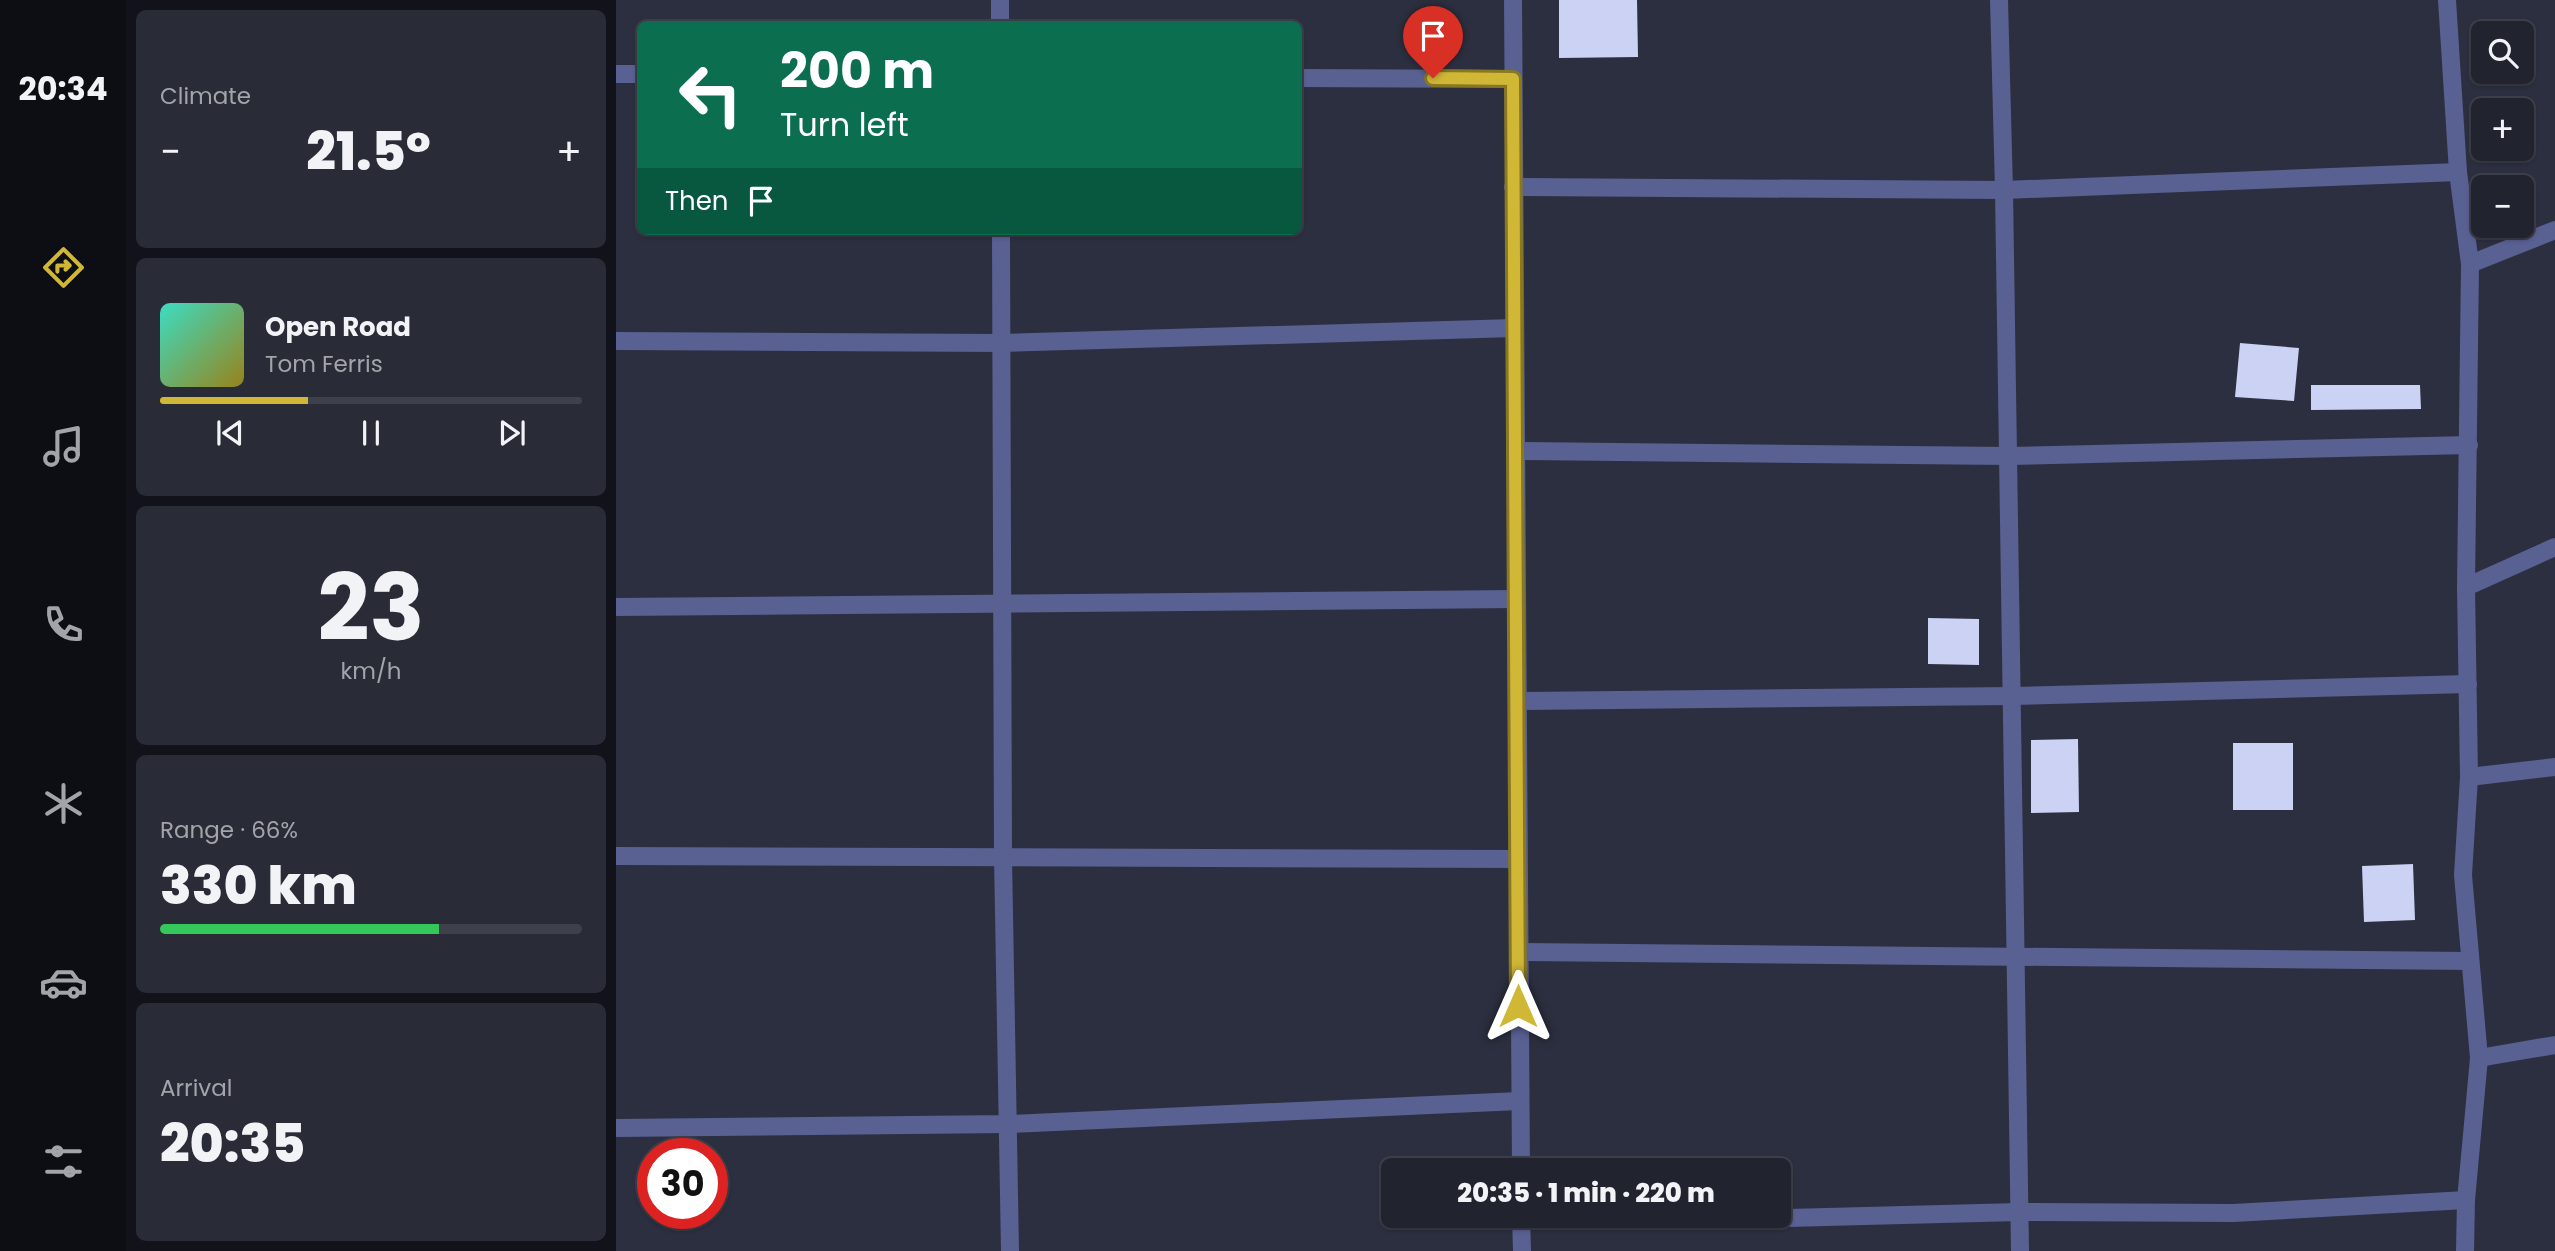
<!DOCTYPE html>
<meta charset="utf-8">
<style>
body{margin:0;font-family:Poppins,sans-serif;background:#292b37;color:#f1f3f6;height:100vh;display:flex;flex-direction:column;font-size:26px;white-space:nowrap}
*{box-sizing:border-box;margin:0}
p{font-size:23px;color:#a2a4aa}
.icon{flex:none;width:38px;height:38px;fill:none;stroke:currentColor;stroke-width:2;stroke-linecap:round;stroke-linejoin:round}
.map{position:relative;flex:1;overflow:hidden}
.panel{display:flex;flex-direction:column;gap:10px;padding:10px;background:#12131a;width:490px}
.panel>*{flex:none}
.hud{position:absolute;left:21px;top:21px;width:665px;height:214px;border-radius:10px;box-shadow:0 2px 5px #0004,0 0 0 2px #3e404b;background:#0b6e4f;color:#fff;overflow:hidden}
.buttons{position:absolute;left:1855px;top:21px;display:grid;gap:14px}
.buttons a{display:grid;place-items:center;width:63px;height:63px;border-radius:10px;background:#21232f;box-shadow:0 2px 5px #0004,0 0 0 2px #3e404b;font-size:35px}
.speed{position:absolute;left:21px;top:1138px;display:flex;gap:14px;font-size:35px;font-weight:700;text-align:center}
.speed>*{display:grid;place-content:center;width:91px;height:91px;border-radius:50%;background:#21232f;box-shadow:0 2px 5px #0004,0 0 0 2px #3e404b;line-height:1}
.speed .limit{border:10px solid #d22;background:#fff;color:#111}
.pin{position:absolute;display:grid;place-items:center;width:60px;height:60px;color:#fff;margin:-72px -30px;border-radius:50% 50% 50% 0;rotate:-45deg;box-shadow:0 0 7px #0007}
.pin .icon{rotate:45deg}
.me{position:absolute;width:77px;margin:-38px;rotate:0deg;stroke-linejoin:round;filter:drop-shadow(0 0 5px #0008)}
.turn{display:flex;align-items:center;gap:24px;height:147px;padding:0 28px;font-size:32px}
.turn .icon{width:91px;height:91px;stroke-width:2.5}
.turn b{display:block;font-size:49px;line-height:60px}
.then{display:flex;align-items:center;height:66px;padding:0 28px;background:#0003;gap:14px;font-size:26px}
.big{font-size:52px;font-weight:800;line-height:1.1}
.panel .tile{flex:1;display:flex;flex-direction:column;justify-content:center;gap:10px;min-width:0;padding:0 24px;border-radius:10px;background:#292b37}
.panel .dial{align-items:center;gap:0}
.dial b{font-size:91px;line-height:1}
.song{display:flex;align-items:center;gap:21px}
.cover{width:84px;height:84px;border-radius:10px;background:linear-gradient(135deg,hsl(170 70% 55%),hsl(50 70% 35%))}
.played{height:7px;border-radius:4px;background:linear-gradient(90deg,#d1b736 35%,#3e404b 35%)}
.keys{display:flex;justify-content:space-around;direction:ltr}
.heat{display:flex;justify-content:space-between;align-items:center;font-size:38px;direction:ltr}
.charge{height:10px;border-radius:5px;background:linear-gradient(90deg,#34c759 66%,#3e404b 0)}
.trip{position:absolute;left:765px;top:1158px;width:410px;height:70px;border-radius:10px;background:#21232f;box-shadow:0 2px 5px #0004,0 0 0 2px #3e404b;font-weight:800;line-height:70px;text-align:center}
main{display:flex;flex:1;min-height:0}
.menu{display:flex;flex-direction:column;width:126px;justify-content:space-around;align-items:center;background:#0d0e13;color:#a2a4aa}
.menu .icon{width:49px;height:49px}
.menu .on{color:#d1b736}
.menu b{font-size:32px;color:#f1f3f6}
.map>svg:first-child{display:block}
.building{fill:#cbd2f3}
.lines{fill:none;stroke-linecap:round;stroke-linejoin:round}
.street{stroke:#596092;stroke-width:18}
.route-casing{stroke:#887723;stroke-width:18}
.route{stroke:#d1b736;stroke-width:12}
</style>
<main>
<nav class="menu">
<b>20:34</b>
<svg class="icon on" aria-label="directions" viewBox="0 0 24 24"><path d="M12 3l9 9-9 9-9-9zM9 14v-3h6M13 9l2 2-2 2"/></svg>
<svg class="icon" aria-label="music" viewBox="0 0 24 24"><path d="M9 18V5l10-2v13"/><circle cx="6" cy="18" r="3"/><circle cx="16" cy="16" r="3"/></svg>
<svg class="icon" aria-label="phone" viewBox="0 0 24 24"><path d="M5 4h4l2 5-3 2q2 4 5 5l2-3 5 2v4C11 20 4 13 5 4z"/></svg>
<svg class="icon" aria-label="climate" viewBox="0 0 24 24"><path d="M12 3v18M4 7l16 10M4 17L20 7"/></svg>
<svg class="icon" aria-label="car" viewBox="0 0 24 24"><path d="M5 17H2v-5l4-1 3-4h7l3 4 3 1v5h-3M9 17h6M6 11h13"/><circle cx="7" cy="17" r="2"/><circle cx="17" cy="17" r="2"/></svg>
<svg class="icon" aria-label="filters" viewBox="0 0 24 24"><path d="M4 7h16M4 17h16"/><circle cx="9" cy="7" r="2"/><circle cx="15" cy="17" r="2"/></svg>
</nav>
<section class="panel">
<div class="tile"><p>Climate</p>
<div class="heat"><a>−</a><b class="big">21.5°</b><a>+</a></div>
</div>
<div class="tile">
<div class="song"><i class="cover"></i><div><b>Open Road</b><p>Tom Ferris</p></div></div>
<div class="played"></div>
<div class="keys"><svg class="icon" aria-label="previous" viewBox="0 0 24 24"><path d="M18 5L8 12l10 7zM5 5v14"/></svg><svg class="icon" aria-label="pause" viewBox="0 0 24 24"><path d="M8 5v14M16 5v14"/></svg><svg class="icon" aria-label="next" viewBox="0 0 24 24"><path d="M6 5l10 7-10 7zM19 5v14"/></svg></div>
</div>
<div class="tile dial"><b>23</b><p>km/h</p></div>
<div class="tile"><p>Range · 66%</p><b class="big">330 km</b><div class="charge"></div></div>
<div class="tile"><p>Arrival</p><b class="big">20:35</b></div>
</section>
<div class="map">
<svg width="1939" height="1251" viewBox="0 0 1939 1251">
<rect width="100%" height="100%" fill="#2c2f3f"/>
<g class="building">
<polygon points="943,0 1021,0 1022,57 943,58"/>
<polygon points="1624,343 1683,348 1678,401 1619,397"/>
<polygon points="1695,385 1804,385 1805,409 1695,410"/>
<polygon points="1312,618 1363,619 1363,665 1312,664"/>
<polygon points="1462,739 1463,812 1415,813 1415,740"/>
<rect x="1617" y="743" width="60" height="67"/>
<polygon points="1797,864 1799,920 1748,922 1746,866"/>
</g>
<g class="lines">
<g class="street">
<polyline points="384,0 384,24"/>
<polyline points="897,0 905,1171"/>
<polyline points="1383,0 1388,190 1404,1251"/>
<polyline points="1831,0 1842,172 1854,264 1850,587 1853,777 1847,875 1863,1058 1850,1200 1849,1251"/>
<polyline points="0,74 24,74"/>
<polyline points="682,78 897,79"/>
<polyline points="897,187 1388,190 1842,172"/>
<polyline points="385,231 387,857 394,1251"/>
<polyline points="1854,264 1939,230"/>
<polyline points="0,341 385,343 898,328"/>
<polyline points="899,451 1392,456 1853,445"/>
<polyline points="1850,587 1939,547"/>
<polyline points="0,607 900,599"/>
<polyline points="901,701 1396,696 1852,684"/>
<polyline points="1853,777 1939,767"/>
<polyline points="0,856 902,859"/>
<polyline points="902,952 1854,961"/>
<polyline points="1863,1058 1939,1045"/>
<polyline points="0,1128 392,1124 903,1101"/>
<polyline points="905,1216 906,1251"/>
<polyline points="1129,1219 1403,1212 1617,1213 1850,1200"/>
</g>
</g>
<g class="lines">
<g class="route-casing">
<polyline id="route" points="817,78 897,79 902,1006"/>
</g>
<use href="#route" class="route"/>
</g>
</svg>
<div class="buttons">
<a><svg class="icon" aria-label="search" viewBox="0 0 24 24"><circle cx="10" cy="10" r="6"/><path d="M15 15l6 6"/></svg></a>
<a>+</a>
<a>−</a>
</div>
<div class="speed"><div class="limit">30</div></div>
<div class="pin" style="left:817px;top:78px;background:#d93025"><svg class="icon" aria-label="arrive" viewBox="0 0 24 24"><path d="M6 21V4h12l-3 4 3 4H6"/></svg></div>
<svg class="me" style="left:902px;top:1006px" viewBox="-20 -20 40 40"><path d="M0-17L14 15 0 8-14 15z" fill="#d1b736" stroke="#fff" stroke-width="4"/></svg>
<div class="trip">20:35 · 1 min · 220 m</div>
<div class="hud">
<div class="turn"><svg class="icon" aria-label="left" viewBox="0 0 24 24"><path d="M17 20v-9H6M10 6l-5 5 5 5"/></svg><div><b>200 m</b>Turn left</div></div>
<div class="then">Then<svg class="icon" aria-label="arrive" viewBox="0 0 24 24"><path d="M6 21V4h12l-3 4 3 4H6"/></svg></div>
</div>
</div>
</main>
